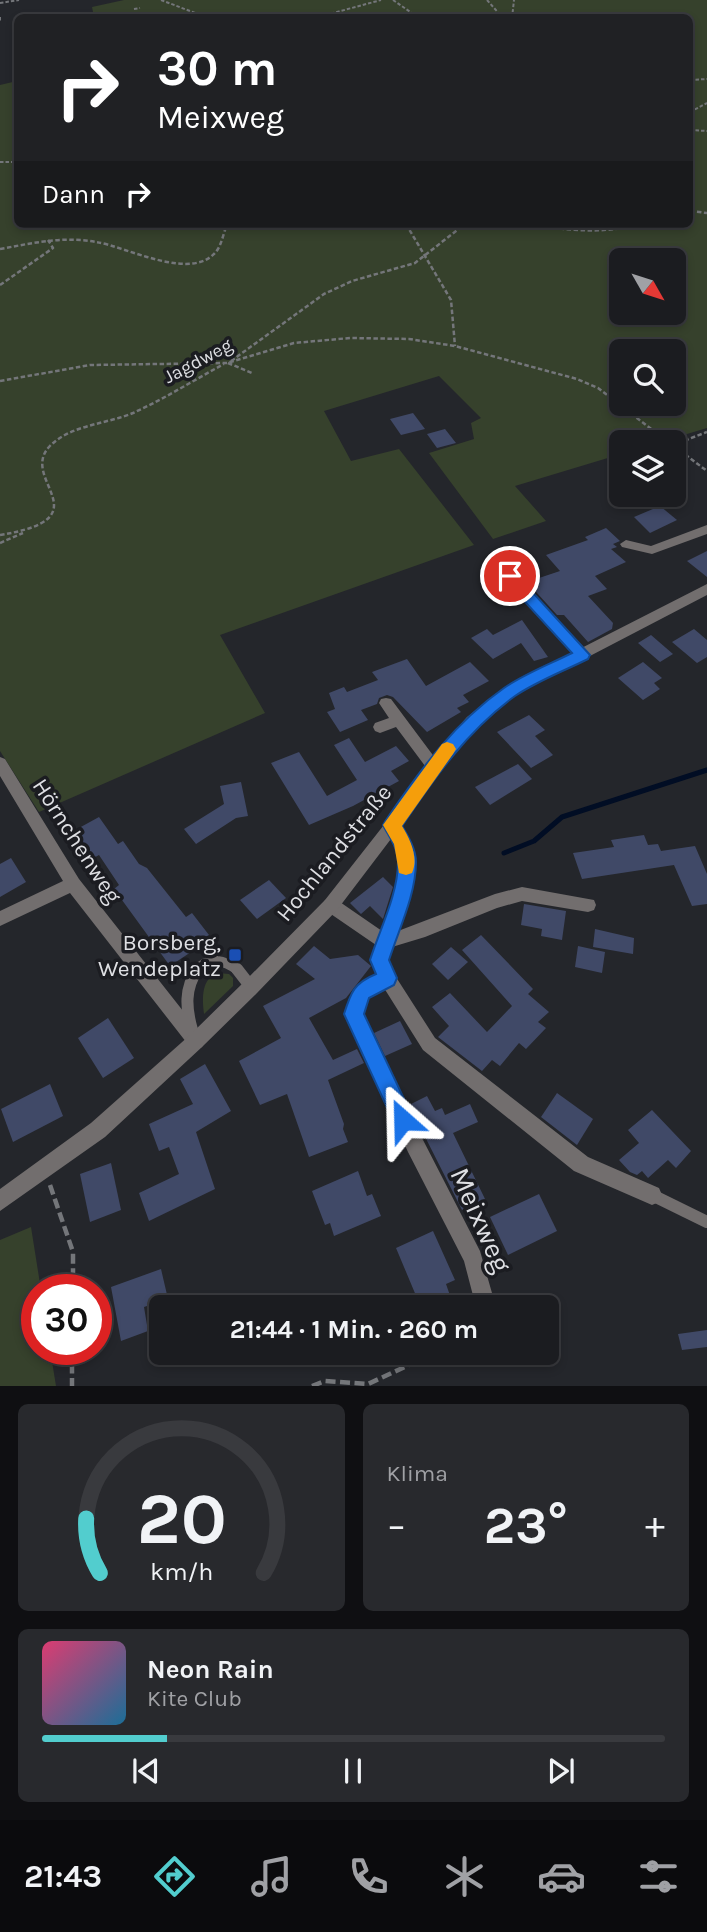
<!DOCTYPE html>
<html lang="de">
<meta charset="utf-8">
<style>
body{margin:0;font-family:Karla,sans-serif;background:#28292d;color:#f1f3f6;height:100vh;display:flex;flex-direction:column;font-size:26px;white-space:nowrap}
*{box-sizing:border-box;margin:0}
p{font-size:23px;color:#a0a1a5}
.icon{flex:none;width:38px;height:38px;fill:none;stroke:currentColor;stroke-width:2;stroke-linecap:round;stroke-linejoin:round}
.map{position:relative;height:1386px;overflow:hidden}
.details{display:flex;flex-direction:column;gap:18px;padding:18px;background:#0f0f12;flex:1}
.details>*{flex:none}
.guide{position:absolute;left:14px;top:14px;width:679px;height:214px;border-radius:10px;box-shadow:0 4px 10px #0003,0 0 0 2px #393a3e;background:#202124;color:#fff;overflow:hidden}
.needle{width:46px;rotate:129deg}
.buttons{position:absolute;left:609px;top:248px;display:grid;gap:14px}
.buttons a{display:grid;place-items:center;width:77px;height:77px;border-radius:10px;background:#1b1c20;box-shadow:0 4px 10px #0003,0 0 0 2px #393a3e;font-size:35px}
.speed{position:absolute;left:21px;top:1274px;display:flex;gap:14px;font-size:35px;font-weight:700;text-align:center}
.speed>*{display:grid;place-content:center;width:91px;height:91px;border-radius:50%;background:#1b1c20;box-shadow:0 4px 10px #0003,0 0 0 2px #393a3e;line-height:1}
.speed .limit{border:10px solid #d22;background:#fff;color:#111}
.pin{position:absolute;display:grid;place-items:center;width:60px;height:60px;color:#fff;margin:-30px;border:4px solid #fff;border-radius:50%;box-shadow:0 2px 7px #0007}
.me{position:absolute;width:77px;margin:-38px;rotate:335deg;stroke-linejoin:round;filter:drop-shadow(0 0 5px #0008)}
.turn{display:flex;align-items:center;gap:24px;height:147px;padding:0 28px;font-size:32px}
.turn .icon{width:91px;height:91px;stroke-width:2.5}
.turn b{display:block;font-size:49px;line-height:60px}
.then{display:flex;align-items:center;height:66px;padding:0 28px;background:#0003;gap:14px;font-size:26px}
.big{font-size:52px;font-weight:700;line-height:1.1}
.details .tile{flex:1;display:flex;flex-direction:column;justify-content:center;gap:10px;min-width:0;padding:0 24px;border-radius:10px;background:#28292d}
.details .dial{align-items:center;gap:0}
.dial svg{height:182px;overflow:visible;fill:none;stroke:#393a3e;stroke-width:7;stroke-linecap:round;text-anchor:middle}
.dial text{fill:#f1f3f6;stroke:none}
.song{display:flex;align-items:center;gap:21px}
.cover{width:84px;height:84px;border-radius:10px;background:linear-gradient(135deg,hsl(340 70% 55%),hsl(200 70% 35%))}
.played{height:7px;border-radius:4px;background:linear-gradient(90deg,#52cdce 20%,#393a3e 20%)}
.keys{display:flex;justify-content:space-around;direction:ltr}
.heat{display:flex;justify-content:space-between;align-items:center;font-size:38px;direction:ltr}
.details .tiles{flex:1;display:grid;gap:18px;grid-template-columns:1fr 1fr}
.tile:last-child{grid-column:span 2}
.trip{position:absolute;left:149px;top:1295px;width:410px;height:70px;border-radius:10px;background:#1b1c20;box-shadow:0 4px 10px #0003,0 0 0 2px #393a3e;font-weight:700;line-height:70px;text-align:center}
.dock{display:flex;height:112px;justify-content:space-around;align-items:center;background:#0b0b0d;color:#a0a1a5}
.dock .icon{width:49px;height:49px}
.dock .active{color:#52cdce}
.dock b{font-size:32px;color:#f1f3f6}
.map>svg:first-child{display:block}
.green{fill:#36412c;fill-rule:evenodd}
.lines{fill:none;stroke-linecap:round;stroke-linejoin:round}
.stream{stroke:#010d24;stroke-width:5}
.building{fill:#404967}
.path-far2{stroke:#74767a;stroke-width:2;stroke-dasharray:3.5 2;stroke-linecap:butt}
.path-far1{stroke:#74767a;stroke-width:2.5;stroke-dasharray:4.5 2.5;stroke-linecap:butt}
.path{stroke:#74767a;stroke-width:4.5;stroke-dasharray:10 4.5;stroke-linecap:butt}
.service-far1{stroke:#726e6e;stroke-width:10}
.service{stroke:#726e6e;stroke-width:12}
.minor{fill:#726e6e;fill-rule:evenodd}
.tertiary{fill:#726e6e;fill-rule:evenodd}
.route{fill:#1a73e8;stroke:#114b97;stroke-width:2}
.slow{fill:#f59e0b}
.transit-dot{fill:#1a4fb4;stroke:#1b1c21;stroke-width:2.5}
.labels{text-anchor:middle;dominant-baseline:central;stroke-width:7;stroke-linejoin:round;paint-order:stroke}
.far-street-label{font-size:19px;fill:#dedfe3;stroke:#1b1c21}
.street-label{font-size:23px;fill:#dedfe3;stroke:#1b1c21}
.poi-label{font-size:23px;fill:#dedfe3;stroke:#1b1c21;text-anchor:end}
.near-street-label{font-size:28px;fill:#dedfe3;stroke:#1b1c21}
</style>
<div class="map">
<svg width="707" height="1386" viewBox="0 0 707 1386">
<rect width="100%" height="100%" fill="#24262b"/>
<g class="green">
<path d="M 124,0 L 707,0 L 707,428 L 657,443 L 621,443 L 621,454 L 515,486 L 546,521 L 493,539 L 429,453 L 474,439 L 471,423 L 481,418 L 439,376 L 324,411 L 351,461 L 399,449 L 474,545 L 220,635 L 265,713 L 39,812 L 0,751 L 0,85 L 17,81 L 18,224 L 690,224 L 690,18 L 94,17 L 92,7 ZM 621,261 L 674,261 L 674,313 L 621,313 ZM 621,352 L 674,352 L 674,404 L 621,404 Z"/>
<path d="M 218,973 L 229,974 L 233,978 L 233,986 L 204,1014 C 202,999 201,978 218,973 Z"/>
<polygon points="31,1227 41,1290 37,1290 37,1349 50,1349 56,1386 0,1386 0,1240"/>
</g>
<g class="lines">
<polyline class="stream" points="504,853 534,841 562,817 707,770"/>
</g>
<g class="building">
<polygon points="413,413 425,429 401,435 390,419"/>
<polygon points="445,429 456,443 437,448 427,434"/>
<polygon points="660,506 677,520 650,533 634,517"/>
<polygon points="606,528 620,541 613,544 617,547 611,549 626,562 595,576 607,589 588,596 613,623 612,629 588,642 564,615 557,615 527,582 560,571 546,555 588,540 585,537"/>
<polygon points="707,551 707,577 687,561"/>
<polygon points="522,620 548,657 534,661 521,643 493,659 471,638 487,629 493,635"/>
<polygon points="694,629 707,640 707,657 697,663 672,642"/>
<polygon points="651,635 673,654 660,662 638,643"/>
<polygon points="407,659 426,686 470,662 489,681 463,695 469,702 457,708 461,712 427,732 393,697 387,695 379,698 377,704 361,710 368,720 340,732 327,712 335,709 329,693 344,687 347,692 378,680 372,672"/>
<polygon points="643,662 662,678 654,683 660,689 643,700 618,678"/>
<polygon points="529,715 545,730 535,736 553,755 531,768 497,732"/>
<polygon points="349,738 365,762 396,746 409,761 391,771 399,781 353,806 309,825 271,763 299,752 327,796 357,780 334,745"/>
<polygon points="518,764 532,779 490,805 475,787"/>
<polygon points="241,782 248,816 236,818 196,844 184,829 224,804 220,786"/>
<polygon points="99,817 118,844 123,841 139,864 147,868 186,917 192,913 209,935 204,939 206,942 170,966 114,889 119,885 99,855 86,862 68,834"/>
<polygon points="644,835 648,845 658,844 661,851 695,846 707,874 707,904 692,906 674,865 582,879 573,853 614,847 611,840"/>
<polygon points="11,858 26,882 0,897 0,864"/>
<polygon points="383,877 393,887 383,919 370,906 361,914 350,903"/>
<polygon points="269,880 286,898 257,919 240,900"/>
<polygon points="524,904 566,911 562,940 541,936 542,929 521,925"/>
<polygon points="595,929 634,938 633,954 593,947"/>
<polygon points="481,935 533,989 528,994 549,1012 538,1022 546,1028 526,1049 519,1043 500,1066 492,1060 482,1071 438,1037 449,1026 432,1007 450,993 487,1032 512,1006 462,950"/>
<polygon points="314,946 330,959 358,955 371,966 346,998 309,1018 333,1060 357,1049 364,1063 328,1080 344,1124 343,1129 348,1142 309,1157 287,1094 260,1105 239,1061 281,1038 263,1006 315,979 296,964"/>
<polygon points="578,946 605,952 602,973 575,967"/>
<polygon points="451,947 468,962 448,980 432,964"/>
<polygon points="108,1018 134,1058 103,1078 78,1038"/>
<polygon points="400,1021 412,1044 385,1056 374,1033"/>
<polygon points="205,1064 231,1111 196,1132 215,1189 149,1221 139,1193 179,1174 169,1147 159,1151 149,1124 193,1104 180,1079"/>
<polygon points="50,1084 63,1116 13,1142 1,1109"/>
<polygon points="557,1093 593,1119 577,1145 541,1117"/>
<polygon points="427,1096 435,1111 442,1108 445,1115 470,1104 478,1122 453,1133 485,1199 462,1210 409,1105"/>
<polygon points="652,1110 691,1151 676,1168 668,1160 648,1178 642,1171 637,1175 630,1172 619,1160 639,1143 628,1130"/>
<polygon points="111,1163 121,1210 90,1222 80,1174"/>
<polygon points="358,1171 367,1196 372,1194 381,1216 334,1236 330,1223 325,1225 312,1191"/>
<polygon points="539,1194 557,1231 508,1255 490,1217"/>
<polygon points="433,1231 455,1280 446,1284 454,1307 430,1307 426,1293 417,1298 396,1248"/>
<polygon points="161,1269 168,1299 144,1307 148,1331 121,1341 111,1287"/>
<polygon points="707,1330 707,1347 682,1350 678,1334"/>
</g>
<g class="lines">
<g class="path-far2">
<polyline points="161,0 203,16 218,14 242,18"/>
<polyline points="393,0 419,18"/>
<polyline points="487,0 503,18"/>
<polyline points="0,3 19,0"/>
<polyline points="134,9 140,8"/>
<polyline points="0,17 0,21"/>
<polyline points="315,18 381,0"/>
<polyline points="512,18 514,0"/>
<polyline points="690,80 707,79"/>
<polyline points="690,112 707,103"/>
<polyline points="690,130 707,131"/>
<polyline points="0,162 18,162"/>
</g>
<g class="path-far1">
<polyline points="690,211 707,213"/>
<polyline points="406,224 451,300 455,346"/>
<path d="M 532,224 C 568,231 604,234 640,224"/>
<polyline points="463,226 474,224"/>
<path d="M 0,249 C 33,243 63,236 96,242 C 128,247 195,284 218,249 C 222,242 224,232 227,224"/>
<polyline points="0,285 53,248 48,240"/>
<polyline points="231,361 324,294 352,281 415,263 465,224"/>
<polyline points="228,363 252,373"/>
<polyline points="0,381 90,365 227,363 294,343 350,338 409,339 455,346 577,379 598,388 663,438 678,443 707,432"/>
<polyline points="674,446 707,471"/>
<path d="M 0,535 C 105,518 19,480 49,447 C 69,425 107,424 133,413 C 164,399 194,380 224,364"/>
<polyline points="0,543 23,533"/>
</g>
<g class="path">
<polyline points="50,1185 73,1252 73,1290"/>
<polyline points="72,1349 72,1386"/>
<polyline points="312,1386 325,1381 368,1384 435,1353"/>
</g>
<path class="service-far1" d="M 196,971 C 209,955 225,960 239,971"/>
<g class="service">
<polyline points="237,969 251,987"/>
<path d="M 192,1030 C 186,1009 184,988 198,969"/>
<polyline points="652,1195 707,1222"/>
</g>
<g class="minor">
<polygon points="707,525 707,534 652,554 622,547 620,544 626,540 651,546"/>
<polygon points="510,572 515,573 587,651 589,655 587,659 577,659 505,579 504,576 505,573"/>
<polygon points="386,698 391,699 438,762 440,766 438,770 428,770 396,727 380,733 375,731 373,727 375,723 389,718 379,703 381,699"/>
<polygon points="0,757 5,759 79,879 202,1035 205,1041 202,1047 196,1050 190,1047 70,893 0,926 0,911 63,881 0,776"/>
<path d="M 392,820 C 400,822 402,828 406,835 C 423,866 409,900 398,931 L 495,894 L 522,887 L 594,900 L 596,905 L 594,910 L 588,912 L 522,901 L 497,908 L 425,937 L 392,947 L 388,960 L 394,974 L 435,1038 L 588,1157 L 659,1188 L 662,1195 L 659,1202 L 652,1205 L 574,1171 L 423,1050 L 384,988 L 373,994 L 364,1005 L 365,1020 L 422,1138 L 480,1251 L 496,1307 L 476,1307 L 464,1261 L 408,1152 L 347,1021 C 343,997 357,983 377,974 L 372,960 L 376,945 L 325,910 L 323,905 L 325,900 L 331,898 L 337,900 L 382,931 L 396,886 L 399,862 L 396,847 L 384,826 L 387,821 Z"/>
</g>
<polygon class="tertiary" points="707,584 707,595 517,694 477,725 438,770 397,831 337,910 257,993 202,1047 105,1137 0,1211 0,1189 91,1123 190,1035 245,981 325,900 387,821 428,762 467,717 507,686"/>
</g>
<path class="route" d="M 510,571 L 515,573 L 590,655 L 588,659 C 564,671 537,681 515,696 C 467,731 435,777 402,826 C 408,836 416,849 416,862 C 416,894 399,929 389,960 L 397,978 L 394,985 L 369,998 L 364,1014 L 414,1120 L 411,1127 L 403,1130 L 396,1127 L 344,1014 C 351,992 354,983 376,974 L 370,960 C 380,929 398,894 398,862 C 398,848 389,837 383,825 L 386,820 C 420,770 454,723 504,688 C 524,674 550,664 572,653 L 505,580 L 503,576 Z"/>
<path class="slow" d="M 447,742 L 453,744 L 456,749 L 453,754 L 402,826 C 410,839 419,858 412,873 L 406,875 L 399,873 L 394,844 L 383,825 L 442,744 Z"/>
<rect class="transit-dot" x="228" y="948" width="14" height="14" rx="3.5"/>
<g class="labels">
<g class="far-street-label">
<text transform="translate(198 361) rotate(-28)">Jagdweg</text>
</g>
<g class="street-label">
<text transform="translate(77 841) rotate(57)">Hörnchenweg</text>
<text transform="translate(334 853) rotate(-51)">Hochlandstraße</text>
</g>
<g class="poi-label">
<text x="221" y="942">Borsberg,<tspan x="221" dy="26">Wendeplatz</tspan></text>
</g>
<g class="near-street-label">
<text transform="translate(481 1220) rotate(66)">Meixweg</text>
</g>
</g>
</svg>
<div class="buttons">
<a><svg class="needle" viewBox="-14 -14 28 28"><path d="M0-13l5 13h-10z" fill="#e53935"/><path d="M0 13l5-13h-10z" fill="#a0a1a5"/></svg></a>
<a><svg class="icon" aria-label="search" viewBox="0 0 24 24"><circle cx="10" cy="10" r="6"/><path d="M15 15l6 6"/></svg></a>
<a><svg class="icon" aria-label="layers" viewBox="0 0 24 24"><path d="M12 4l9 5-9 5-9-5zM3 14l9 5 9-5"/></svg></a>
</div>
<div class="speed"><div class="limit">30</div></div>
<div class="pin" style="left:510px;top:576px;background:#d93025"><svg class="icon" aria-label="arrive" viewBox="0 0 24 24"><path d="M6 21V4h12l-3 4 3 4H6"/></svg></div>
<svg class="me" style="left:403px;top:1120px" viewBox="-20 -20 40 40"><path d="M0-17L14 15 0 8-14 15z" fill="#1a73e8" stroke="#fff" stroke-width="4"/></svg>
<div class="trip">21:44 · 1 Min. · 260 m</div>
<div class="guide">
<div class="turn"><svg class="icon" aria-label="right" viewBox="0 0 24 24"><path d="M7 20v-9h11M14 6l5 5-5 5"/></svg><div><b>30 m</b>Meixweg</div></div>
<div class="then">Dann<svg class="icon" aria-label="right" viewBox="0 0 24 24"><path d="M7 20v-9h11M14 6l5 5-5 5"/></svg></div>
</div>
</div>
<section class="details">
<div class="tiles">
<div class="tile dial"><svg viewBox="0 0 100 80">
<path d="M14 69A42 42 0 1 1 86 69"/>
<path d="M14 69A42 42 0 0 1 8 45" stroke="#52cdce"/>
<text x="50" y="56" font-size="32" font-weight="700">20</text>
<text x="50" y="72" font-size="11">km/h</text>
</svg></div>
<div class="tile"><p>Klima</p>
<div class="heat"><a>−</a><b class="big">23°</b><a>+</a></div>
</div>
<div class="tile">
<div class="song"><i class="cover"></i><div><b>Neon Rain</b><p>Kite Club</p></div></div>
<div class="played"></div>
<div class="keys"><svg class="icon" aria-label="previous" viewBox="0 0 24 24"><path d="M18 5L8 12l10 7zM5 5v14"/></svg><svg class="icon" aria-label="pause" viewBox="0 0 24 24"><path d="M8 5v14M16 5v14"/></svg><svg class="icon" aria-label="next" viewBox="0 0 24 24"><path d="M6 5l10 7-10 7zM19 5v14"/></svg></div>
</div>
</div>
</section>
<nav class="dock">
<b>21:43</b>
<svg class="icon active" aria-label="directions" viewBox="0 0 24 24"><path d="M12 3l9 9-9 9-9-9zM9 14v-3h6M13 9l2 2-2 2"/></svg>
<svg class="icon" aria-label="music" viewBox="0 0 24 24"><path d="M9 18V5l10-2v13"/><circle cx="6" cy="18" r="3"/><circle cx="16" cy="16" r="3"/></svg>
<svg class="icon" aria-label="phone" viewBox="0 0 24 24"><path d="M5 4h4l2 5-3 2q2 4 5 5l2-3 5 2v4C11 20 4 13 5 4z"/></svg>
<svg class="icon" aria-label="climate" viewBox="0 0 24 24"><path d="M12 3v18M4 7l16 10M4 17L20 7"/></svg>
<svg class="icon" aria-label="car" viewBox="0 0 24 24"><path d="M5 17H2v-5l4-1 3-4h7l3 4 3 1v5h-3M9 17h6M6 11h13"/><circle cx="7" cy="17" r="2"/><circle cx="17" cy="17" r="2"/></svg>
<svg class="icon" aria-label="filters" viewBox="0 0 24 24"><path d="M4 7h16M4 17h16"/><circle cx="9" cy="7" r="2"/><circle cx="15" cy="17" r="2"/></svg>
</nav>
